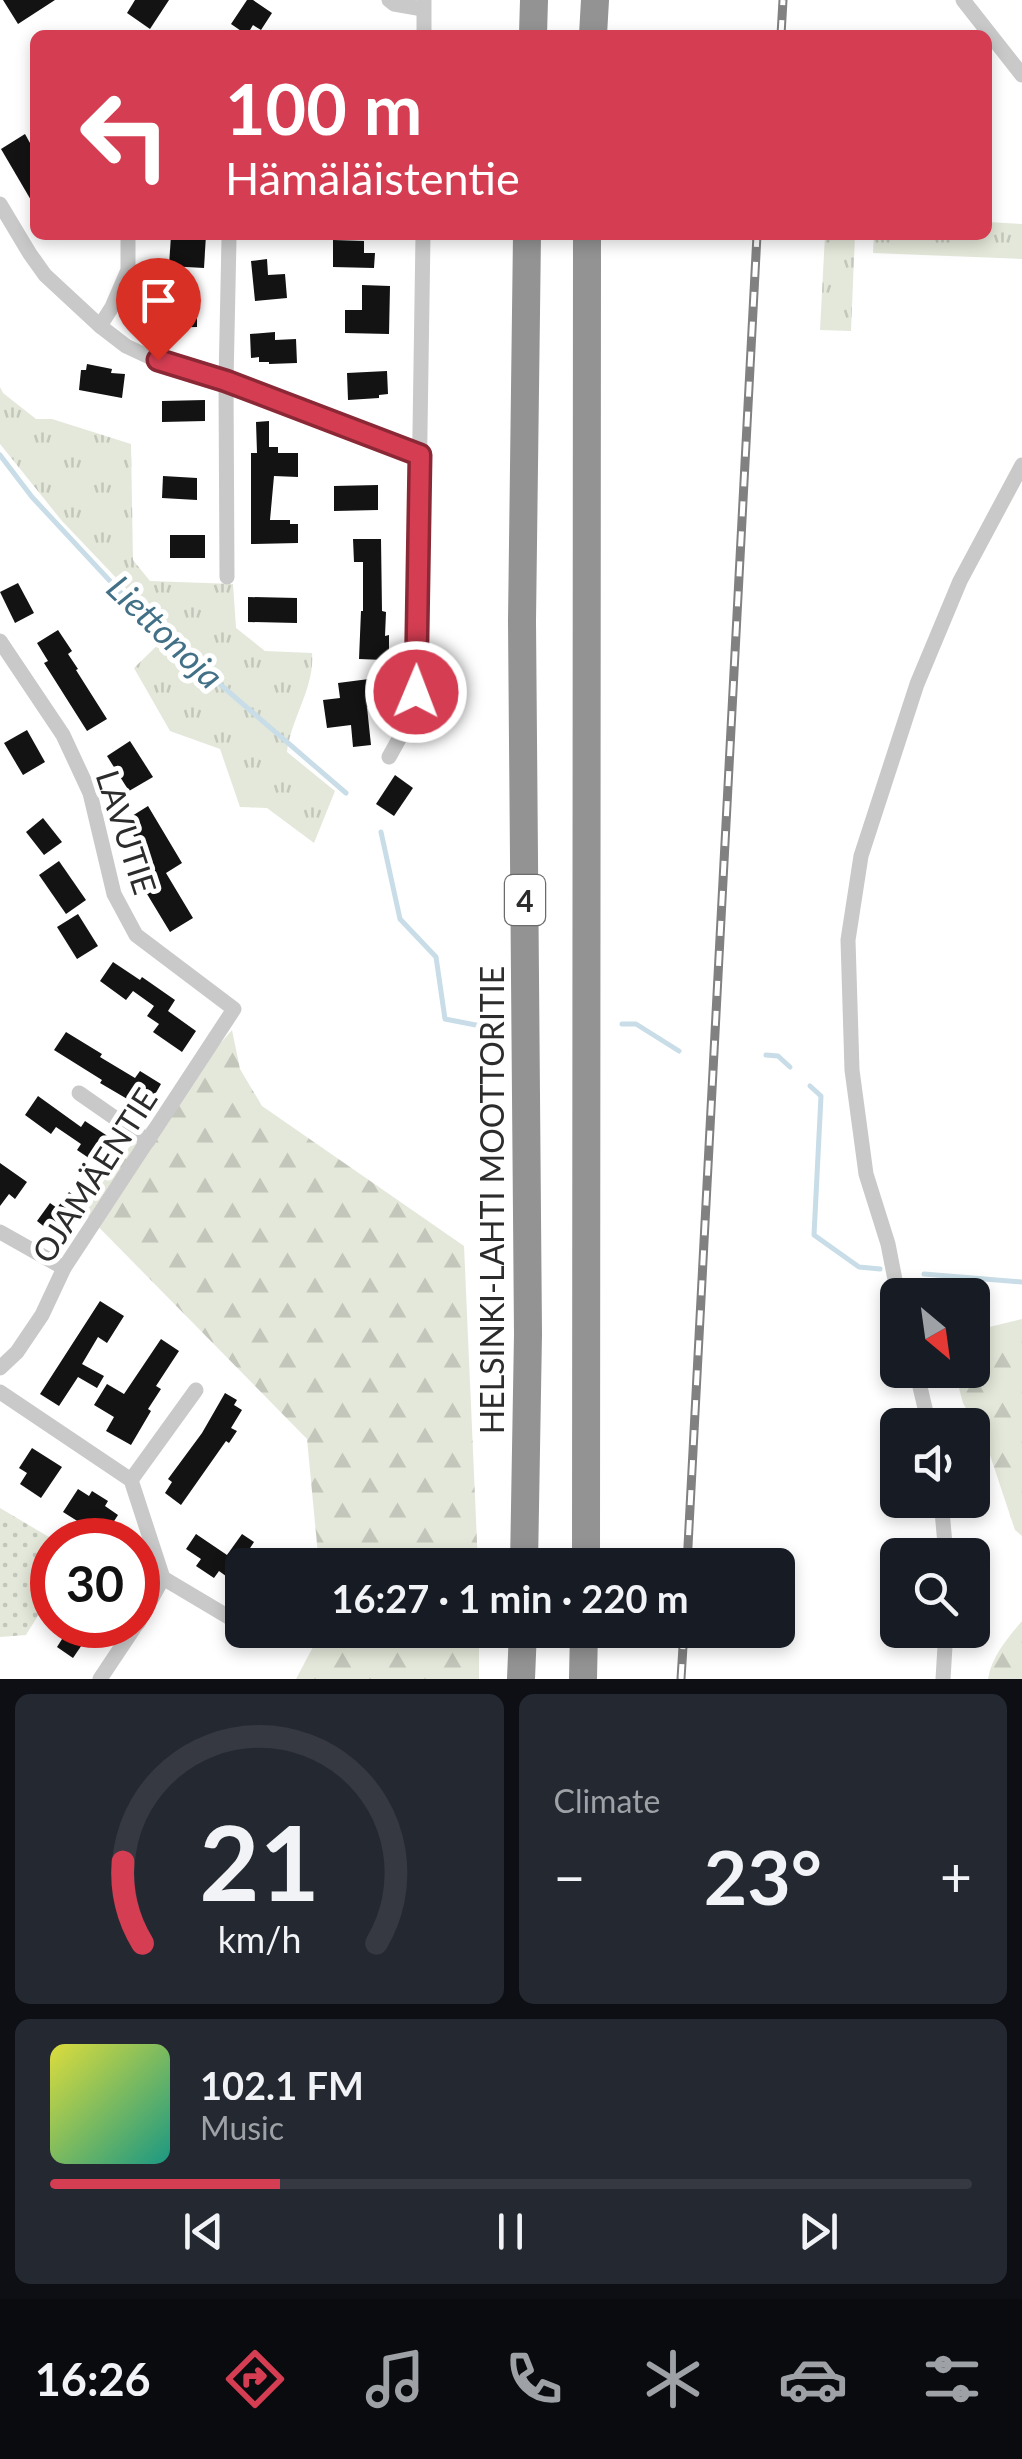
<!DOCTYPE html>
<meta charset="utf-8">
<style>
body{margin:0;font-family:Lato,sans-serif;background:#242831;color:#f1f3f6;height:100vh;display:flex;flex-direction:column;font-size:38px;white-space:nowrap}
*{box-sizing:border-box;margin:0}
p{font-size:32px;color:#9ea1a6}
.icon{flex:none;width:55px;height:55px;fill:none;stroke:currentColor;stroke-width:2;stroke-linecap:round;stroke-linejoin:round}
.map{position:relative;height:1679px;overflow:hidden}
.details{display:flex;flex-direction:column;gap:15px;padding:15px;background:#0d0f14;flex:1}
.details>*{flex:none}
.top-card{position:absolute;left:30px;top:30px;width:962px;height:210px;border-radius:15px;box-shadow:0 5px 15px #0003;background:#d43d52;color:#fff;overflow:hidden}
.needle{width:65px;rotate:151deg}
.controls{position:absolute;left:880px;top:1278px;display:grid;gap:20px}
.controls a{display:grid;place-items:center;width:110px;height:110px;border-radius:15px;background:#171b24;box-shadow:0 5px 15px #0003;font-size:50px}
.speed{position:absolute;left:30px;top:1518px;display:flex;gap:20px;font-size:50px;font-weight:700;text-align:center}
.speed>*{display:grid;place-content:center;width:130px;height:130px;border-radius:50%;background:#171b24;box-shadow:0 5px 15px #0003;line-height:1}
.speed .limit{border:15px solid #d22;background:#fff;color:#111}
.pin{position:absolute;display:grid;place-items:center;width:85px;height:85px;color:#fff;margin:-102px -42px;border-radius:50% 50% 50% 0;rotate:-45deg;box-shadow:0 0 10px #0007}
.pin .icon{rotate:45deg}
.me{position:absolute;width:110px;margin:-55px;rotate:1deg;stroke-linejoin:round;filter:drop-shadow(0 0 8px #0008)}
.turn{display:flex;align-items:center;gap:35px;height:210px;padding:0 30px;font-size:45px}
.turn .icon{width:130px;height:130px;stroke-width:2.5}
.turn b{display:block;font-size:70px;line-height:85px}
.big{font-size:75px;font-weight:700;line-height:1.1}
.details .card{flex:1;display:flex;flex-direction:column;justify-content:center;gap:15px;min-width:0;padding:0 35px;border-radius:15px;background:#242831}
.details .dial{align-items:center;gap:0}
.dial svg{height:260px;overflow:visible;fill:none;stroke:#363941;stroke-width:7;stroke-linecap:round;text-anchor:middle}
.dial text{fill:#f1f3f6;stroke:none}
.song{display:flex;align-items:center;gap:30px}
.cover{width:120px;height:120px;border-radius:15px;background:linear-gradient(135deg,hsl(60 70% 55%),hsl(170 70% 35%))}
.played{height:10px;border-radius:5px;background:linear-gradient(90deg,#d43d52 25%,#363941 25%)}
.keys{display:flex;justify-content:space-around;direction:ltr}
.heat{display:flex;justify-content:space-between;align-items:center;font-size:55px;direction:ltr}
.details .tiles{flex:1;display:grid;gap:15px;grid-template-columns:1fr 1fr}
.card:last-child{grid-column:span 2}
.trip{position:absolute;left:225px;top:1548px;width:570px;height:100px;border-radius:15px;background:#171b24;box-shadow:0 5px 15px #0003;font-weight:700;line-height:100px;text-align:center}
.dock{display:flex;height:160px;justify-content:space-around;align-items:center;background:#090b0e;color:#9ea1a6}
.dock .icon{width:70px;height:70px}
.dock .on{color:#d43d52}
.dock b{font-size:45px;color:#f1f3f6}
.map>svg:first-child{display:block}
.grass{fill:url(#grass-tufts)}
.forest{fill:url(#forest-firs)}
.park{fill:url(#park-dots)}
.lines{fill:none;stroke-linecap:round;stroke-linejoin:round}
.stream{stroke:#c8dde7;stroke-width:5}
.building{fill:#131313}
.minor{stroke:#c9c9c9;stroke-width:15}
.motorway{stroke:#939393;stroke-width:28}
.rail-casing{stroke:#818181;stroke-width:9}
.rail{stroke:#fff;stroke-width:5;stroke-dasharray:15;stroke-linecap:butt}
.route-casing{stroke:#8a2835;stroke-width:25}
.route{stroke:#d43d52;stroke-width:18}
.labels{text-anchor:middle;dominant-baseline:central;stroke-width:10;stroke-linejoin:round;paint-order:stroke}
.shield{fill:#fff;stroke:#6b6b6b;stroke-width:2.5}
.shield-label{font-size:30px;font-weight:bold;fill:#2c2c2c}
.street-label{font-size:32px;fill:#2c2c2c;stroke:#fff}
.water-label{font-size:35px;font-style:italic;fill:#427086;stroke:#fff}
</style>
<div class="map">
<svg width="1022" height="1679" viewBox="0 0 1022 1679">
<defs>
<pattern id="grass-tufts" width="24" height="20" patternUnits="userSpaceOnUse" patternTransform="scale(2.5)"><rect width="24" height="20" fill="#e3e8da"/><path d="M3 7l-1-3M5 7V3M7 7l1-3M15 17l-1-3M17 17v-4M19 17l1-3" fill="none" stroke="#c3c7bb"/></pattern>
<pattern id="forest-firs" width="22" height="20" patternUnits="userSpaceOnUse" patternTransform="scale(2.5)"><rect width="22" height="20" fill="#e3e8da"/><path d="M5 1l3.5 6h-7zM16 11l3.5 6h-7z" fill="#c3c7bb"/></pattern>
<pattern id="park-dots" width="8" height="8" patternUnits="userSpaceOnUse" patternTransform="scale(2.5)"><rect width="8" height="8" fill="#e3e8da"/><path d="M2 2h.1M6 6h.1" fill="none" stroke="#c3c7bb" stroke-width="1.8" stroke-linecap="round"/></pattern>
</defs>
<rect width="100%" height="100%" fill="#fff"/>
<g class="grass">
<polygon points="988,222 1022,224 1022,259 873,253 874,235 988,235"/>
<polygon points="825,235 855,235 851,331 820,330"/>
<path d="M 0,387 L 3,393 L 36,419 L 52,419 L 131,444 L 133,560 L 150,581 L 233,584 L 236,628 L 265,651 L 312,653 C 315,687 291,718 287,752 L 335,791 L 314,843 L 267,808 L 240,807 L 220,749 L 170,731 L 134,668 L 171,632 L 143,606 L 62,521 L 0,444 Z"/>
</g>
<g class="forest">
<polygon points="232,1030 240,1069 262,1106 464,1246 478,1565 319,1565 307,1439 78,1206"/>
<polygon points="1022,1319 1022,1536 1015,1530 988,1449 963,1403 954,1370 972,1370 973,1331"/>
<path d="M 1022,1621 L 1022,1679 L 988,1679 C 992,1656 1007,1639 1022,1621 Z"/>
<polygon points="322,1630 479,1630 479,1679 296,1679"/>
</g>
<polygon class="park" points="0,1508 54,1540 52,1540 52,1593 26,1635 0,1637"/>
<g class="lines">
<g class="stream">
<polyline points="0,455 32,497 149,623 346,793"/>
<polyline points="381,832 400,919 436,957 445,1019 491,1028"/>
<polyline points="622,1024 636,1024 679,1051"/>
<polyline points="766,1055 778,1056 790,1067"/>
<polyline points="810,1086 821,1096 814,1235 859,1267 880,1269"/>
<polyline points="924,1274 1022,1282"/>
</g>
</g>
<g class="building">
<polygon points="3,0 55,0 18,24"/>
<polygon points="135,0 169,0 150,29 127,13"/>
<polygon points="247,0 253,0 272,13 261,30 253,25 247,35 231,24"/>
<polygon points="25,134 35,152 35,207 1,149"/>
<polygon points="171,235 206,235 204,268 169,266"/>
<polygon points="333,240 364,241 364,253 375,253 374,268 333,267"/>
<polygon points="267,259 268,275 285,274 287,298 255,301 251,261"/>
<polygon points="362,285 390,286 389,334 345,333 345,310 362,310"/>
<polygon points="149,289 169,289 169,302 197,302 197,327 150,328"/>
<polygon points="275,332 275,340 296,339 297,363 269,364 269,362 259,362 259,357 251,358 250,334"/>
<polygon points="87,364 112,369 111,373 125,374 122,398 79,390 81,370 86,370"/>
<polygon points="387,371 388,394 379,395 379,398 348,400 347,373"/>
<polygon points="205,400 205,421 162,422 162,401"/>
<polygon points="269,421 269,447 278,447 278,453 298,453 298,477 274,476 270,520 290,520 290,524 298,524 298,543 251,544 251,453 257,453 256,422"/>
<polygon points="163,476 197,478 197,500 162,498"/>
<polygon points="378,485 378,510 334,511 334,486"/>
<rect x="170" y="535" width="35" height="23"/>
<polygon points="353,539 381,539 382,611 386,612 385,636 389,635 389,656 384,656 384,660 359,659 361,611 363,611 363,562 354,562"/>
<polygon points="18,583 34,613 15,623 0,592"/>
<polygon points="248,597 297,598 297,623 248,622"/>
<polygon points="58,630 72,651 68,654 78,669 76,670 107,719 87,731 44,663 48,661 37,643"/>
<polygon points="369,679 370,693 374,692 376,706 367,707 371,745 353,747 351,725 327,728 323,700 340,698 338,683"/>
<polygon points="27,730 45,762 23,775 4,743"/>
<polygon points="130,741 153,777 129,791 107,756"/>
<polygon points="395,775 413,788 394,816 376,804"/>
<polygon points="148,806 182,863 166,873 193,918 170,932 147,894 159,887 148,871 154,867 124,821"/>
<polygon points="43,818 62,842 44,855 26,832"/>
<polygon points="59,861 86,900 66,914 39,875"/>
<polygon points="78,914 98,946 77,959 57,927"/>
<polygon points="113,962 140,980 142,977 175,1000 168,1011 196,1031 182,1052 153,1032 159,1024 147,1016 154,1006 133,991 126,1000 100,981"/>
<polygon points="66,1032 102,1054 100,1057 135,1078 140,1071 161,1084 146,1110 100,1083 102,1080 54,1050"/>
<polygon points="38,1096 81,1127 85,1121 118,1143 102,1167 77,1150 81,1144 56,1127 51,1134 25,1115"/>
<polygon points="0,1163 27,1182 15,1199 9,1194 0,1206"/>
<polygon points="69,1192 82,1202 56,1236 37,1221 50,1203 57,1208"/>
<polygon points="100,1301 124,1316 107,1343 98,1337 82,1364 104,1376 97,1388 78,1377 59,1406 40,1394"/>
<polygon points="161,1339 179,1351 156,1386 161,1389 148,1409 151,1411 131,1445 106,1431 114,1417 94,1405 107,1384 124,1394"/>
<polygon points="225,1393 237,1400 234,1405 242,1410 231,1428 237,1431 229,1443 226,1441 181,1505 165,1493 172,1482 168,1479 202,1433"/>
<polygon points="32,1448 62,1467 41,1498 20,1484 27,1473 19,1468"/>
<polygon points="78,1489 89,1496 92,1491 108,1501 105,1506 118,1515 107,1532 93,1523 90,1529 63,1512"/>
<polygon points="196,1534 227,1555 242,1534 254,1542 230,1579 219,1571 214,1578 196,1566 201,1559 186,1549"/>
<polygon points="71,1625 84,1625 92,1630 73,1658 57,1647"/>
</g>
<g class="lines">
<g class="minor">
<polyline points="389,0 394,4 423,9"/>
<polyline points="424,0 424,35"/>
<polyline points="963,0 1022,75"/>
<polyline points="0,204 30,254 45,275 100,326 126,346 158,361 226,381 420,455"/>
<polyline points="100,326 112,307 128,270 128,235"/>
<polyline points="227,577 226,381 229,239"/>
<polyline points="0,641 63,735 90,793 114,894 136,935 234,1009 64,1268 42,1315 17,1352 0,1368"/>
<polyline points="389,757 404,730 416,692 423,235"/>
<polyline points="79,1093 148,1141"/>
<polyline points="0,1232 64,1268"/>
<polyline points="898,1295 888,1244 866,1174 852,1070 848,940 861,856 917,684 960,581 1022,465"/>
<polyline points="916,1370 929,1425"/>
<polyline points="0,1392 131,1480 163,1578 138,1623"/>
<polyline points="131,1480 196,1390"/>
<polyline points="941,1500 946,1555"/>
<polyline points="163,1578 242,1625"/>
<polyline points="100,1679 136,1625"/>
<polyline points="943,1679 946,1630"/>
</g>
<g class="motorway">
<polyline points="533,35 534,0"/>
<polyline points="593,35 595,0"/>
<polyline points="524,1565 528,1334 522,621 527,235"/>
<polyline points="586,1565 587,235"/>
<polyline points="521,1679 523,1630"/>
<polyline points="583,1679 584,1630"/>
</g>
<g class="rail-casing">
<g id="rail">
<polyline points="781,35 783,0"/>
<polyline points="687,1565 757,235"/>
<polyline points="681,1679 684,1630"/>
</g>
</g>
<use href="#rail" class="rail"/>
</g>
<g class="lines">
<g class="route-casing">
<polyline id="route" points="158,360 226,381 420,455 416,692"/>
</g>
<use href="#route" class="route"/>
</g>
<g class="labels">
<rect class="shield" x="505" y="875" width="40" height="50" rx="8"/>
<g class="shield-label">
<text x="525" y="900">4</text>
</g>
<g class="street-label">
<text transform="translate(127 832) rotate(72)">LAVUTIE</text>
<text transform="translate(94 1175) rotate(-57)">OJAMÄENTIE</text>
<text transform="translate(491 1200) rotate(-90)">HELSINKI-LAHTI MOOTTORITIE</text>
</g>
<g class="water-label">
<text transform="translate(166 631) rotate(44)">Liettonoja</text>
</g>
</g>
</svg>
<div class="controls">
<a><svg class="needle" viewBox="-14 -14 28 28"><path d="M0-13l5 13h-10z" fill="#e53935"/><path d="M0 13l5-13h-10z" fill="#9ea1a6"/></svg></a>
<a><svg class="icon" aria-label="sound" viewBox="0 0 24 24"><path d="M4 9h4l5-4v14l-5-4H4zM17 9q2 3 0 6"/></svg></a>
<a><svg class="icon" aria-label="search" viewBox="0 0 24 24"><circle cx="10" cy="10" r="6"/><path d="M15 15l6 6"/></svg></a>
</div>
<div class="speed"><div class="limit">30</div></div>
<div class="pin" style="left:158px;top:360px;background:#d93025"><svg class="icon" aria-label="arrive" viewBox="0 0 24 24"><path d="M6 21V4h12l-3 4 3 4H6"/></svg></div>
<svg class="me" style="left:416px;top:692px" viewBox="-20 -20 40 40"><circle r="17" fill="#d43d52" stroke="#fff" stroke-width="3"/><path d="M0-11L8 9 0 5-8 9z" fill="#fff"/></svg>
<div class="trip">16:27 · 1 min · 220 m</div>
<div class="top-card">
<div class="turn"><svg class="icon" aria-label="left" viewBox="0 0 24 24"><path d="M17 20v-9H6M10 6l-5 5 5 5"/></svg><div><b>100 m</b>Hämäläistentie</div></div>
</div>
</div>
<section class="details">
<div class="tiles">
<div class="card dial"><svg viewBox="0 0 100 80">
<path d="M14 69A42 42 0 1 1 86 69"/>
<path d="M14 69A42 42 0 0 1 8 44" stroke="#d43d52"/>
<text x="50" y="56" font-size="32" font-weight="700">21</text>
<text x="50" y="72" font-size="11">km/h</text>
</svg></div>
<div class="card"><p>Climate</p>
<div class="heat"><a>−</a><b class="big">23°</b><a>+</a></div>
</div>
<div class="card">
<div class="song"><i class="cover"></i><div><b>102.1 FM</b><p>Music</p></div></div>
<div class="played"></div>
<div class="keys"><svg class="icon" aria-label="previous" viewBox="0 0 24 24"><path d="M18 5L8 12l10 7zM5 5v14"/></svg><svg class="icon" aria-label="pause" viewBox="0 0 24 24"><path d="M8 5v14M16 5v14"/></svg><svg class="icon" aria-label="next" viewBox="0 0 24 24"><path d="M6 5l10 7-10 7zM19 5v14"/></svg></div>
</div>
</div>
</section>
<nav class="dock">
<b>16:26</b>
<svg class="icon on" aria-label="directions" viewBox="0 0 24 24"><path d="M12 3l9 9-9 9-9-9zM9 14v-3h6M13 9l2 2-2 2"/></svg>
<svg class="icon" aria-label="music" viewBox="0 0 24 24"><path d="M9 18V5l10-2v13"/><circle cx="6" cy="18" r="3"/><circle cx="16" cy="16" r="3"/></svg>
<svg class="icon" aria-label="phone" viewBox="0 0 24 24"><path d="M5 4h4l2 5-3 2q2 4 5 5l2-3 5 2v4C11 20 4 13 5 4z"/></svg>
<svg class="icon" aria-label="climate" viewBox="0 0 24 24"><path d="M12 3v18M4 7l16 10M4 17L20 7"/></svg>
<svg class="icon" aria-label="car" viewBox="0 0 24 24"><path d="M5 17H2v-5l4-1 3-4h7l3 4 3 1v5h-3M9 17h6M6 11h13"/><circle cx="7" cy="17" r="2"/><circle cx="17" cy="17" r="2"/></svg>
<svg class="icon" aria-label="filters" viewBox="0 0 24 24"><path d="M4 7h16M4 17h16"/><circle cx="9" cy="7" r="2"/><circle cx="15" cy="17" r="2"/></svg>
</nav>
